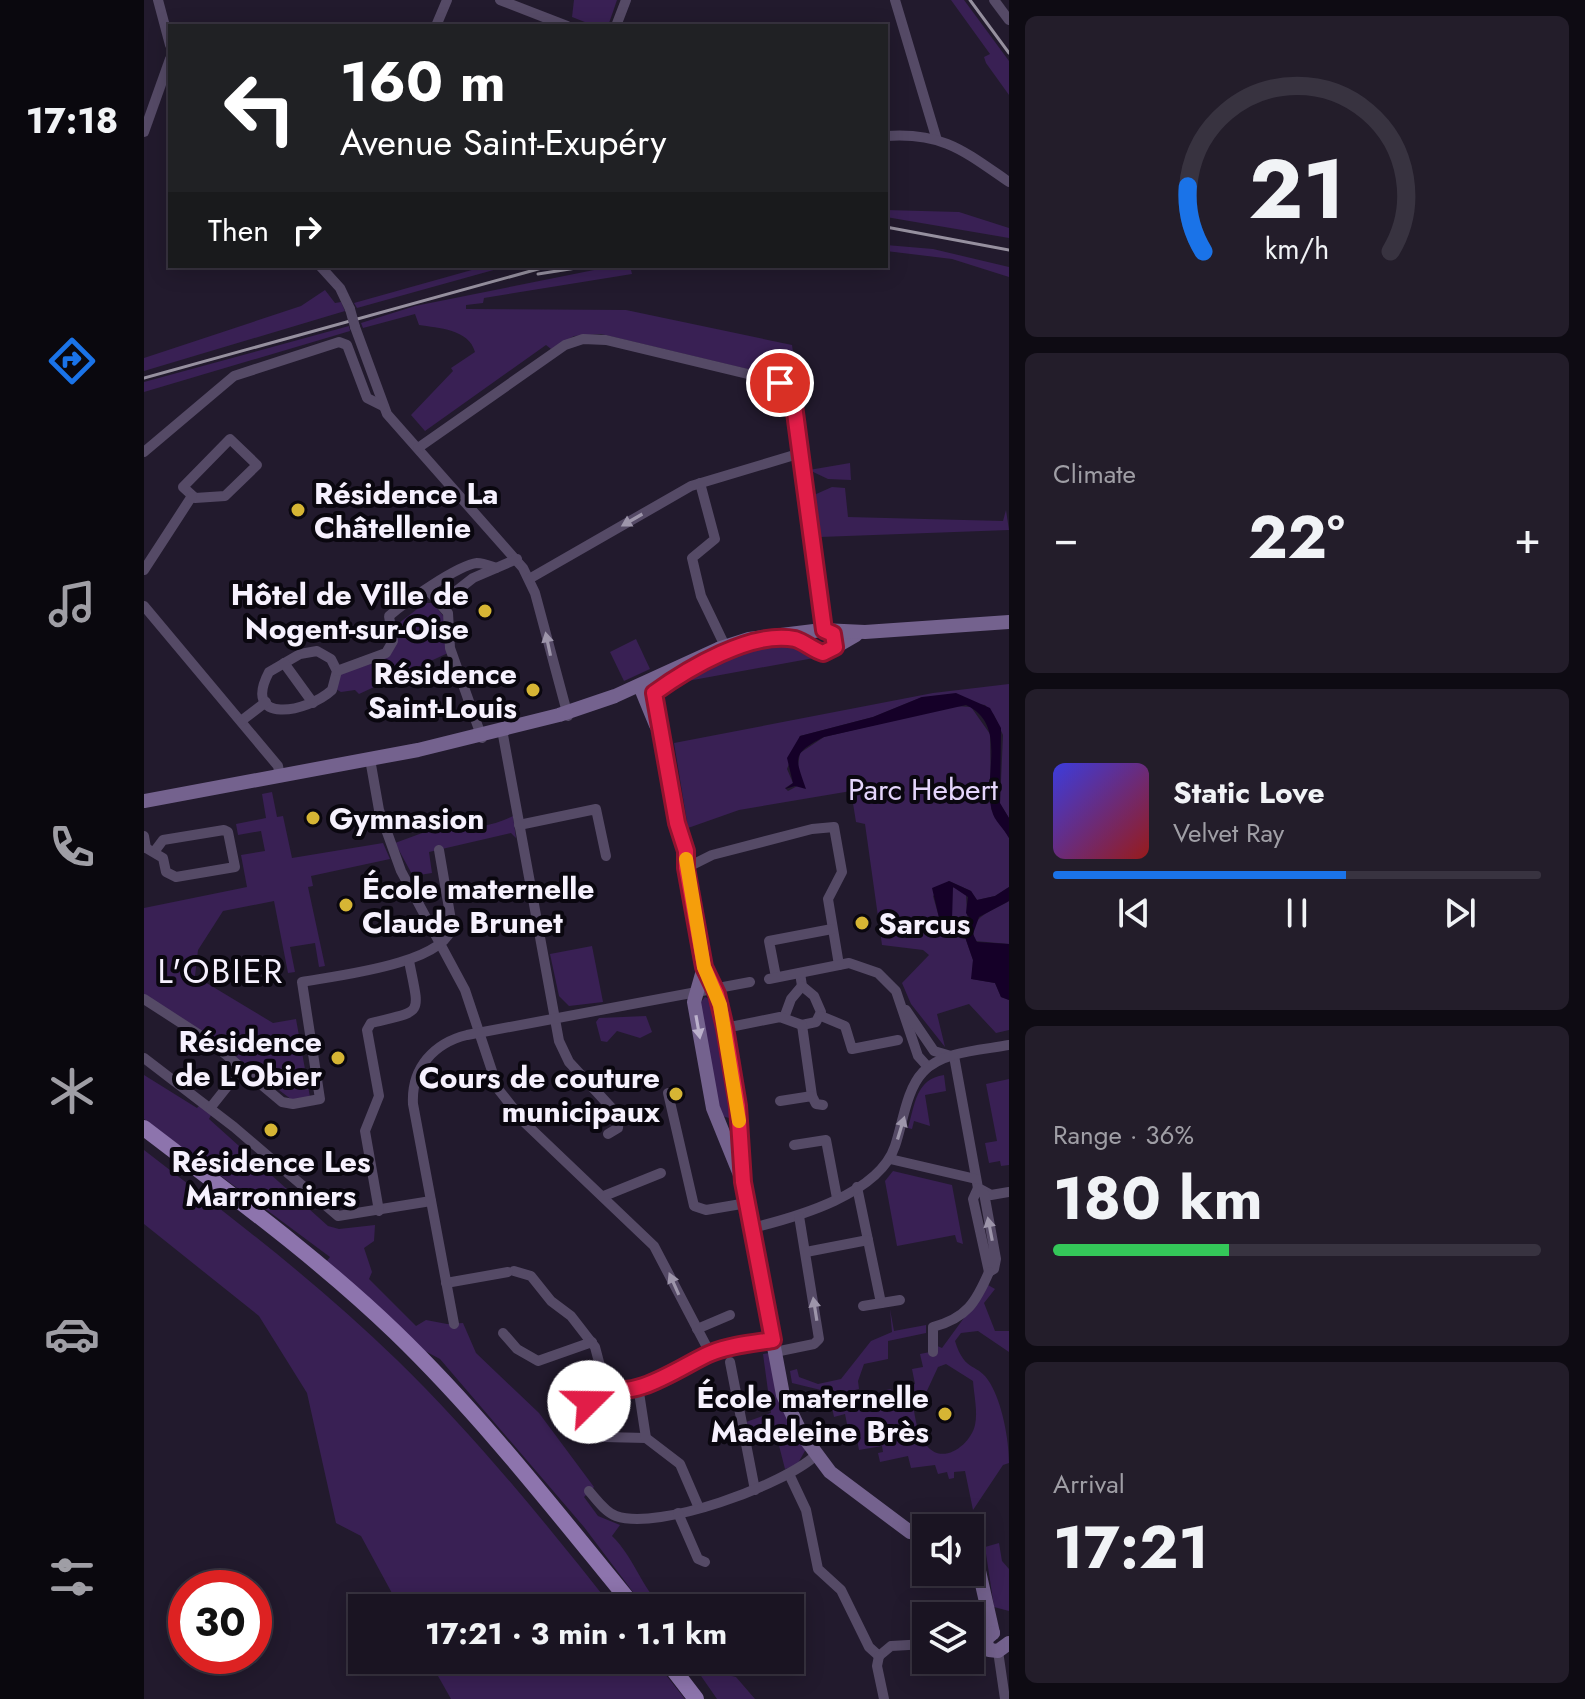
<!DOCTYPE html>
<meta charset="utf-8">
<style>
body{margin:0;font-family:Jost,sans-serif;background:#231d2a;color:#f1f3f6;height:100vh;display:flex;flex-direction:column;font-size:30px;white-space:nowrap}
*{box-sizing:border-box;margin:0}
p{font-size:26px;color:#9f9ea5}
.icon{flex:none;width:44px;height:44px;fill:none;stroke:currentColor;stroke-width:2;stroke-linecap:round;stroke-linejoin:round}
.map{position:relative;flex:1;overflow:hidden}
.sheet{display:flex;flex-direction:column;gap:16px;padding:16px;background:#0e0b13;width:576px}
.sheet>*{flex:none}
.hud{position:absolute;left:24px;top:24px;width:720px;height:244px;border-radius:0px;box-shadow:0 4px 20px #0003,0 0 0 2px #383340;background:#202124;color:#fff;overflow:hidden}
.controls{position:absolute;left:768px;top:1514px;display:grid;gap:16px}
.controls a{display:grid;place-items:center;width:72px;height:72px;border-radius:0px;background:#1a1422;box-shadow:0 4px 20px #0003,0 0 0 2px #383340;font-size:40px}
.speed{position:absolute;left:24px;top:1570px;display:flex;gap:16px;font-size:40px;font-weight:700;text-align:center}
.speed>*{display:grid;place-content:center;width:104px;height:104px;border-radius:50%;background:#1a1422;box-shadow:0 4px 20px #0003,0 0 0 2px #383340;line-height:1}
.speed .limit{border:12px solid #d22;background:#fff;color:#111}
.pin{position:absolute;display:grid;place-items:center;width:68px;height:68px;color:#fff;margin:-34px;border:4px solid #fff;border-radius:50%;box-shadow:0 2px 8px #0007}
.me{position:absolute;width:88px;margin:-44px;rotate:68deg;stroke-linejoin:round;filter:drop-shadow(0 0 6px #0008)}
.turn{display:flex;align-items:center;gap:28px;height:168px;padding:0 40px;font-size:36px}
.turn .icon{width:104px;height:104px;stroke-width:2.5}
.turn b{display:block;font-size:56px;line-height:68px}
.then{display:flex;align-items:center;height:76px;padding:0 40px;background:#0003;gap:16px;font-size:30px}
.big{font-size:60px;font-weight:700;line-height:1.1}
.sheet .card{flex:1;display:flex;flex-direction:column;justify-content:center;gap:12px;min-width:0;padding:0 28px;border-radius:12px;background:#231d2a}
.sheet .dial{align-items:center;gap:0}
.dial svg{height:208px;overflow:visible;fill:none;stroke:#383340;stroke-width:7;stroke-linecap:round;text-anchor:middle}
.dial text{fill:#f1f3f6;stroke:none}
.song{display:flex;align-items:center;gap:24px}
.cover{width:96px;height:96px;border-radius:12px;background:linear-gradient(135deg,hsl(240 70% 55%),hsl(0 70% 35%))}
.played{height:8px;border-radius:4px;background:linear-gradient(90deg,#1a73e8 60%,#383340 60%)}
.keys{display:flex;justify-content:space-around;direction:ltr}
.heat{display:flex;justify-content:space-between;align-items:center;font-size:44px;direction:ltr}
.charge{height:12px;border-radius:6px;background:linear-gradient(90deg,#34c759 36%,#383340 0)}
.trip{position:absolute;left:204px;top:1594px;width:456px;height:80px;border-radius:0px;background:#1a1422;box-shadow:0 4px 20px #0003,0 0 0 2px #383340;font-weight:700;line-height:80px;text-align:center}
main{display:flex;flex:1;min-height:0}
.menu{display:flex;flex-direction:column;width:144px;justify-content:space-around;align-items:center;background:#0a080e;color:#9f9ea5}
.menu .icon{width:56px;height:56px}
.menu .active{color:#1a73e8}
.menu b{font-size:36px;color:#f1f3f6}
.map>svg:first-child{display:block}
.green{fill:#392054;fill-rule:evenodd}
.water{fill:#150028;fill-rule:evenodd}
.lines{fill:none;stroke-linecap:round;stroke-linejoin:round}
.street{stroke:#554a66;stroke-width:10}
.secondary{stroke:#74628e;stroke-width:14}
.primary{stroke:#8d74ad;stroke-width:16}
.rail{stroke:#96909f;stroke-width:3}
.street-bridge{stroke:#554a66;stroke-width:10}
.oneway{fill:#9d95aa}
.oneway2{fill:#bcb1cc}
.route-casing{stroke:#92132f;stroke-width:20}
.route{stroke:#e11d48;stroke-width:14}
.slow{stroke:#f59e0b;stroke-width:14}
.poi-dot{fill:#d6b534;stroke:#0a070f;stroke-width:3}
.labels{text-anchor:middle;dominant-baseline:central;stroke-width:8;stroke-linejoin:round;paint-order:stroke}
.poi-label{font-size:30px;font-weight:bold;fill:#f6f1fe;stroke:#0a070f;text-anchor:end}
.park-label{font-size:30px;fill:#e5d6fc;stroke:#0a070f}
.quarter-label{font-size:34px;letter-spacing:2px;fill:#f6f1fe;stroke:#0a070f}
</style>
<main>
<nav class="menu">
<b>17:18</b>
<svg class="icon active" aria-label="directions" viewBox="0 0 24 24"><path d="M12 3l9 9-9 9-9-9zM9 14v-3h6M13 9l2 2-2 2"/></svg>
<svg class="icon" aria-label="music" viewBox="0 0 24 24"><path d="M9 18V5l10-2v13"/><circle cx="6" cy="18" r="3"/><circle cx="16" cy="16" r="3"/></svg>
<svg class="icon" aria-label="phone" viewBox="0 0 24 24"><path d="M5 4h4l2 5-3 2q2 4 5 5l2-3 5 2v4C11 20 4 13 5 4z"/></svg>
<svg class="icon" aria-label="climate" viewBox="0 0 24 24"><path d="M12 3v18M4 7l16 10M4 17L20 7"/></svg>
<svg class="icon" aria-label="car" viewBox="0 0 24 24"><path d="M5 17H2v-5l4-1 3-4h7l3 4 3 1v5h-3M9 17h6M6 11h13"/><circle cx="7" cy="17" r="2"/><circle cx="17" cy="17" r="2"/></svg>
<svg class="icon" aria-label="filters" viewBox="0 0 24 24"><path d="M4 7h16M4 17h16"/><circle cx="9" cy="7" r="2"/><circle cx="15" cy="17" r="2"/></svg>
</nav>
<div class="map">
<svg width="865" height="1699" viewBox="0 0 865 1699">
<rect width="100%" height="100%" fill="#221a2d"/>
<g class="green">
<polygon points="430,0 473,0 464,26 451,26 428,17"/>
<polygon points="807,0 820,0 865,61 865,95 842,63 840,57 846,54"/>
<polygon points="742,210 815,212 865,228 865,238 742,217"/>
<polygon points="742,245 789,249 865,267 865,277 808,259 742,251"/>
<polygon points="342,266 364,266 213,308 210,303"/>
<path d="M 470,266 L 486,266 L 488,274 L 340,298 L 339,303 L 322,305 L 322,309 L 482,310 L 648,345 L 653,381 L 457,334 L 430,336 L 407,349 L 402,345 L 281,431 L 267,415 L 309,371 L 307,368 L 331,352 C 325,329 294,328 275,325 L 271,314 L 219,328 L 217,323 L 271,306 Z"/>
<polygon points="181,290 191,303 197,302 201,311 0,371 0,358 157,306"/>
<polygon points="205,326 206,331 0,392 0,382"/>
<polygon points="706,463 707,480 684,479 665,470"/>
<polygon points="688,487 701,488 704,517 859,521 862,510 865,530 676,537 670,495"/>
<polygon points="281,603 289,603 300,617 304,653 215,694 211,690 197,692 190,688 193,671 242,653 246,630"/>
<polygon points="492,639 506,669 480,681 466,652"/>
<path d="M 643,641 L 670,658 L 538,682 L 518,697 C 525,678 546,672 564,664 L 567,668 L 586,653 Z"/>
<polygon points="865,684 865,818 856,804 859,735 850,715 841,705 778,697 729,717 660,735 656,736 643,769 649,783 641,788 644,791 659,783 653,771 656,753 680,737 810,706 827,707 846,734 847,809 865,838 865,887 851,896 833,900 827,891 805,881 789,896 798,928 821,937 829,960 828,979 851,983 857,997 865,1000 865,1030 852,1033 825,1004 793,1014 801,1047 767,1004 758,983 785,955 779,950 738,945 721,824 712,822 707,791 595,810 544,828 530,743 789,693"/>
<polygon points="128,792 133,817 139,816 148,858 239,843 246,859 167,876 169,886 164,887 181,966 175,967 171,943 146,947 151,972 144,973 130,901 79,911 54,950 51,976 129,1023 152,1019 166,1097 148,1100 66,1037 0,995 0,908 103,887 97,855 121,851 117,831 94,835 92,824 122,818 118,794"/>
<path d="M 369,816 L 372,838 L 367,833 L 285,852 L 288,873 L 269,876 L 251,843 L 308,822 L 309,829 C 330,828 348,826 369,816 Z"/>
<polygon points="811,886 822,893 823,916 827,920 817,931 808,920 807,890"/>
<path d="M 865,901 L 865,944 L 831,941 C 824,915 848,912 865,901 Z"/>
<polygon points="448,946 459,1002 425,1006 415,996 406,954"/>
<polygon points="561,997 573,1003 591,1107 585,1118 574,1115 554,1006"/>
<polygon points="502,1016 508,1032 496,1038 473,1031 463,1042 457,1041 452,1022 455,1018"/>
<path d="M 0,1075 L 53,1108 L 57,1104 L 68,1113 L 65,1119 L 184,1226 L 195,1229 L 231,1225 L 230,1241 L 220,1248 L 228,1272 L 225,1279 L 272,1326 L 282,1320 L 303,1324 L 319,1323 L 332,1353 L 395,1413 L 450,1487 L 440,1497 L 454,1516 L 476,1525 L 468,1536 C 490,1557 497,1587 519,1608 L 501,1608 L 440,1527 L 296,1359 L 281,1351 L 182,1262 L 186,1257 L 0,1119 Z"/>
<path d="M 800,1075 L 802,1091 L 781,1095 L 786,1126 L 770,1121 L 768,1129 L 764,1128 C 771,1104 772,1079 800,1075 Z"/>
<polygon points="865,1079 865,1165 857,1166 856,1161 845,1163 841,1143 853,1141 842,1084"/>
<path d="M 0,1150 C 87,1217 174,1283 253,1360 C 331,1436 401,1522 469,1608 L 256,1608 L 217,1536 L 192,1523 L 163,1393 L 115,1316 L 0,1224 Z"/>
<polygon points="749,1171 808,1185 819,1244 813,1242 811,1235 753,1246 741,1181"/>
<path d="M 844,1285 L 851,1289 L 840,1303 L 851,1331 L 865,1331 L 865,1352 L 834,1331 L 817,1333 L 811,1341 C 821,1374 834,1362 846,1383 C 858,1403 865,1439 865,1463 L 859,1465 L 829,1510 L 821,1471 L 810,1472 L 810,1478 L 805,1479 L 803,1472 L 794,1474 L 791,1465 L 767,1468 L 764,1456 L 736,1462 L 734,1453 L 739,1452 L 738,1446 L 715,1450 L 712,1434 L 705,1434 L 701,1414 L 690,1417 L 685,1392 L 648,1383 L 646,1371 L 653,1369 L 655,1377 L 674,1384 L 697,1379 L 727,1341 L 748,1332 L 746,1309 L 750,1331 L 782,1325 L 782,1333 L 744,1341 L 744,1359 L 720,1364 L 714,1381 L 715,1389 L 707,1391 L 711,1410 L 744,1403 L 742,1390 L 747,1389 L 749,1395 L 756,1393 L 755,1387 L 771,1384 L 768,1369 L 779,1367 L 776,1354 L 791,1351 L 791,1345 L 798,1348 ZM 802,1364 L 829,1381 C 830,1395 834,1412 831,1425 C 827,1444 800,1465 784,1447 C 773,1437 772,1420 769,1406 L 781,1395 L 794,1367 Z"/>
<polygon points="625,1353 662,1449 653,1465 641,1469 629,1422 603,1431 602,1422 627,1413 619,1354"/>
<polygon points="855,1543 858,1561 865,1569 865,1611 850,1607 841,1547"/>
<polygon points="285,1660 510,1660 541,1699 307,1699"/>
<polygon points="546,1660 562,1660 571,1672 592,1677 611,1699 573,1699"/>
</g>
<g class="water">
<path d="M 812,693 L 846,708 L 857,728 L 856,803 L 865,818 L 865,838 C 860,828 850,821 848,811 C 838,776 865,725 822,705 L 680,737 C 646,754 652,759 662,789 L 651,786 L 641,789 L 649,783 L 643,758 L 656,736 L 729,717 L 778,697 Z"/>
<path d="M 805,881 L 827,891 L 833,900 L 851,896 L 865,887 L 865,901 L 835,917 L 829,934 L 833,942 L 865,944 L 865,1000 L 857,997 L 851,983 L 827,979 L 829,960 L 821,937 L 797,926 L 788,888 ZM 809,887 L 824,897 L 822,913 L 827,920 L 821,930 L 808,920 Z"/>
</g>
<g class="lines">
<g class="street">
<polyline points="14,0 26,45"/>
<polyline points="356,0 423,26"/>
<polyline points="751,0 792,137"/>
<polyline points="850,0 865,20"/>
<polyline points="292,26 303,0"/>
<polyline points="472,26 482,0"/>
<polyline points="0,132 26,59"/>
<path d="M 742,136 C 799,132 820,151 865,182"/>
<polyline points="176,266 196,288 206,309"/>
<polyline points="211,327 243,414 379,568 391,593 424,716"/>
<polygon points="86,439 113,465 81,496 51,498 39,487"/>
<polyline points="274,448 421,345 439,339 462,340 633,381 646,393 650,405 680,630"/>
<polyline points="0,452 90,376 195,342 203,345 223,398 239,406"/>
<polyline points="556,483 571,539 548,558 557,596 581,646"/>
<polyline points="0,570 48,496"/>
<polyline points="385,579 547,486 657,453"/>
<polyline points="284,590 304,613 306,648 338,738"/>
<polyline points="297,603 329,578 373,559"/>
<polyline points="0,606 134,766 136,776"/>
<path d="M 173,651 L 187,659 L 193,671 L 188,690 C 163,713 97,725 125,672 L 156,654 Z"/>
<polyline points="140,663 169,703"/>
<path d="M 193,671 L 242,653 L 249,641 L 245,616 C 260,603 314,565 333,563 C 340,563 346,566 352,568"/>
<polyline points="97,721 122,702"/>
<polyline points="359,735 415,1041 425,1062 475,1116 474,1128 464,1134"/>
<polyline points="226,759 235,810 257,871 321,990 354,1089 381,1123 510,1246 566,1353"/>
<polyline points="375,825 452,809 462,856"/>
<polyline points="0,836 2,848"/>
<polyline points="2,848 19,858 22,872 32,877 91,867 84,832 80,830 19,840 10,852"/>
<polyline points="542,868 568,855 668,829 690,827 698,872 684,899 695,965"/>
<polyline points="656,973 658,986 670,996 677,1012 672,1022 658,1025"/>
<polyline points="632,977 625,941 688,929"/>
<polyline points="625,979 705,963 734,973 752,991 774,1056 784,1067"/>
<path d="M 0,999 L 68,1043 L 138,1102 L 149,1104 L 176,1099 L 158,982 C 190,976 302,964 308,926 L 295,850"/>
<polyline points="762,1010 790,1051 807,1056"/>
<polyline points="677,1016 701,1026 708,1049 754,1040"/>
<polyline points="640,1018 647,999 658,986"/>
<polyline points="658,1025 668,1096"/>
<polyline points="581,1028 636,1017 658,1025"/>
<polyline points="810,1056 834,1188 847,1195 865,1192"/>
<polyline points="0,1058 90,1127 194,1216 287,1201"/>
<polyline points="524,1093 550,1206 562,1210 603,1203"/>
<polyline points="636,1101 668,1096 672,1104 679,1105"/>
<polyline points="67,1107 98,1068"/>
<polyline points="650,1145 682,1140 693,1198"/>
<polyline points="746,1159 832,1179"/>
<polyline points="713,1187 737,1303"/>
<polyline points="834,1188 829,1199 845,1272 850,1269 852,1259 840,1193"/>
<polyline points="460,1196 517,1173"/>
<path d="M 235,1211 L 221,1131 L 235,1096 L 223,1030 L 227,1023 C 280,1010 276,1017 265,961"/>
<path d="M 608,1228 C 653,1217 735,1194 751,1146 C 759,1123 762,1090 779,1072 C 798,1051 839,1050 865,1045"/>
<polyline points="662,1252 724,1240"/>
<polyline points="370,1271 387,1276 407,1301 427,1316 451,1347 460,1381 471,1390 520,1378 575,1350 629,1340"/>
<polyline points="302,1283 364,1272"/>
<polyline points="719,1306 756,1300"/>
<path d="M 310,1324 L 269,1104 C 267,1068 290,1043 323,1035 L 606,982"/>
<polyline points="553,1329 586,1315"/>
<polyline points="359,1333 373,1349 394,1361 448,1342"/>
<polyline points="631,1352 670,1344 675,1339 655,1216"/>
<path d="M 789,1352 L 789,1327 C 823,1318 832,1302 845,1272"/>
<polyline points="586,1362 611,1490"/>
<polyline points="462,1385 451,1390 445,1399 451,1433 460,1437 502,1438"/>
<polyline points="494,1386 502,1438 536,1464 555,1508"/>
<polyline points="645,1474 662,1510 674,1569 697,1590 725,1647 735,1656"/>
<path d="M 445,1491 C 453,1500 461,1512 472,1516 C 515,1531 640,1485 672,1455"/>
<polyline points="534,1513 554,1559 561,1562"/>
<polyline points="826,1643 841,1643"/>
<polyline points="854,1651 861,1699"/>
<polyline points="735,1656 747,1646 782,1644"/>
<polyline points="735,1656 733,1666 740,1699"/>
</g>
<g class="secondary">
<polyline points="646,639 681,653 712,635"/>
<path d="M 506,682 C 522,725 522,774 532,819 C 536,836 544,849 542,868 L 560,967 L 550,1002 L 569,1108 L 599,1182 L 639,1395 L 657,1433 L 686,1472 L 766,1532 L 782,1534"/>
<polyline points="496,686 512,725"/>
<polyline points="0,801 274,750 415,715 471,696 574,649 605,639 678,630 721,632 865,622"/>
<path d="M 560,968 C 590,1027 592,1096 597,1162"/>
<polyline points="826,1531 849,1633"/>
<polyline points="849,1633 841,1640 845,1650 854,1651 865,1643"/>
</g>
<g class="primary">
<path d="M 0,1128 C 86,1194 173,1257 251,1332 C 339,1417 413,1513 491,1608"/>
<polyline points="522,1660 552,1699"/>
</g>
<g class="rail">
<polyline points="826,0 865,53"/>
<polyline points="742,227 865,250"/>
<polyline points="394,274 445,266"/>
<polyline points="0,378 405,266"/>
</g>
<polyline class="street-bridge" points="206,309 211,327"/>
</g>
<defs><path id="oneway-solid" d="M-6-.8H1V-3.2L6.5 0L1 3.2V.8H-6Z" transform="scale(2)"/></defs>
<g class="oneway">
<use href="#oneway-solid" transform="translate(488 520) rotate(150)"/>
<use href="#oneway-solid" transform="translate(404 644) rotate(-102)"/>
<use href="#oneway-solid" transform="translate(757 1128) rotate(-73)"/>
<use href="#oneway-solid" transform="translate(846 1229) rotate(-101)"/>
<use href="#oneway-solid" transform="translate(530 1284) rotate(-114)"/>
<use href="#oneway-solid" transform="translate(671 1309) rotate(-99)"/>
</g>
<use class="oneway2" href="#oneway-solid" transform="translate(554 1027) rotate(80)"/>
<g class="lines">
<g class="route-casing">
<path id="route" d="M 445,1402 L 448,1392 L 462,1385 C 487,1404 542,1363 567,1353 C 586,1345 609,1343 629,1340 L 599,1182 L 594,1106 L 581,1028 L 573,994 L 560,967 L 542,868 L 542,851 L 533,823 L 510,693 C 543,669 608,630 651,639 C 661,642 669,650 679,653 L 691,647 L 689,634 L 680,630 L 650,405 L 646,393 L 636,383"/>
</g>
<use href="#route" class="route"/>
<polyline class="slow" points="542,859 560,967 576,1005 595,1121"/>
</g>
<g class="poi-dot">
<circle cx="154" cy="510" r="8"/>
<circle cx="341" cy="611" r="8"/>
<circle cx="389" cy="690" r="8"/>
<circle cx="169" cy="818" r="8"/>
<circle cx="202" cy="905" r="8"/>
<circle cx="718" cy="923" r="8"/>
<circle cx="194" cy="1058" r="8"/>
<circle cx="532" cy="1094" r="8"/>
<circle cx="127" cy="1130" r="8"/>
<circle cx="801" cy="1414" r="8"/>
</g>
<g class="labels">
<g class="poi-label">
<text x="170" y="493" text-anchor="start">Résidence La<tspan x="170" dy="34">Châtellenie</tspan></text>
<text x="325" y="594">Hôtel de Ville de<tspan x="325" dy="34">Nogent-sur-Oise</tspan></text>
<text x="373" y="673">Résidence<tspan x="373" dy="34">Saint-Louis</tspan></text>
<text x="185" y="818" text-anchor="start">Gymnasion</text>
<text x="218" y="888" text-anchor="start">École maternelle<tspan x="218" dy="34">Claude Brunet</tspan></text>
<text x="734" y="923" text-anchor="start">Sarcus</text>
<text x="178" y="1041">Résidence<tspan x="178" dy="34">de L'Obier</tspan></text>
<text x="516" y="1077">Cours de couture<tspan x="516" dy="34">municipaux</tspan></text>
<text x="127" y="1161" text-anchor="middle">Résidence Les<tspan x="127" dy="34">Marronniers</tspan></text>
<text x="785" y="1397">École maternelle<tspan x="785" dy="34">Madeleine Brès</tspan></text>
</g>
<g class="park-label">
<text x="779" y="789">Parc Hebert</text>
</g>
<g class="quarter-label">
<text x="77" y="971">L'OBIER</text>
</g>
</g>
</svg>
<div class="controls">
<a><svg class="icon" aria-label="sound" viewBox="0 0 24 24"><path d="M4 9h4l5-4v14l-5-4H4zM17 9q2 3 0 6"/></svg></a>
<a><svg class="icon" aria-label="layers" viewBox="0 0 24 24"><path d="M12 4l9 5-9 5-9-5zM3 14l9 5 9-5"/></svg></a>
</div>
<div class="speed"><div class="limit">30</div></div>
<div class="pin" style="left:636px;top:383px;background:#d93025"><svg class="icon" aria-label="arrive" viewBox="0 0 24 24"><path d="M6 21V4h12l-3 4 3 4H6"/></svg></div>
<svg class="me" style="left:445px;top:1402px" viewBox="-20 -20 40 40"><circle r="19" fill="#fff"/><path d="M0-13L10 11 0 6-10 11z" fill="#e11d48"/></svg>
<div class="trip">17:21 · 3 min · 1.1 km</div>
<div class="hud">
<div class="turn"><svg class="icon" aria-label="left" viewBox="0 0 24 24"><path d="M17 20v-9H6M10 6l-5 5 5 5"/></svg><div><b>160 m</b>Avenue Saint-Exupéry</div></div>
<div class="then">Then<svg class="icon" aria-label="right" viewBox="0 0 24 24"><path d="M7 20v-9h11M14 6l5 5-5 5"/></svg></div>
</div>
</div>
<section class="sheet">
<div class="card dial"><svg viewBox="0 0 100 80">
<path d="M14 69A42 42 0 1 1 86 69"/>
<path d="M14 69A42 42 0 0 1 8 44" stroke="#1a73e8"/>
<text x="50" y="56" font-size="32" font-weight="700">21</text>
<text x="50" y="72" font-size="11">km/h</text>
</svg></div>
<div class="card"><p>Climate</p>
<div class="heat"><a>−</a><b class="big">22°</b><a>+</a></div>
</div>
<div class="card">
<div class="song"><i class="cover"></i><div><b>Static Love</b><p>Velvet Ray</p></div></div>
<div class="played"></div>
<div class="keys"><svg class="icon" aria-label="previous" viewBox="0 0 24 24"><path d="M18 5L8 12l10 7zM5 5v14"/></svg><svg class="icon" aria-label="pause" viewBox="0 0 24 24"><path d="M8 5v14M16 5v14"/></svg><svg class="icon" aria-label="next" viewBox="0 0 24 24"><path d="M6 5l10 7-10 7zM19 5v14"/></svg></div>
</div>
<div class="card"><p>Range · 36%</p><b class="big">180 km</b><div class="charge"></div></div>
<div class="card"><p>Arrival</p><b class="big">17:21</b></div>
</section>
</main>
